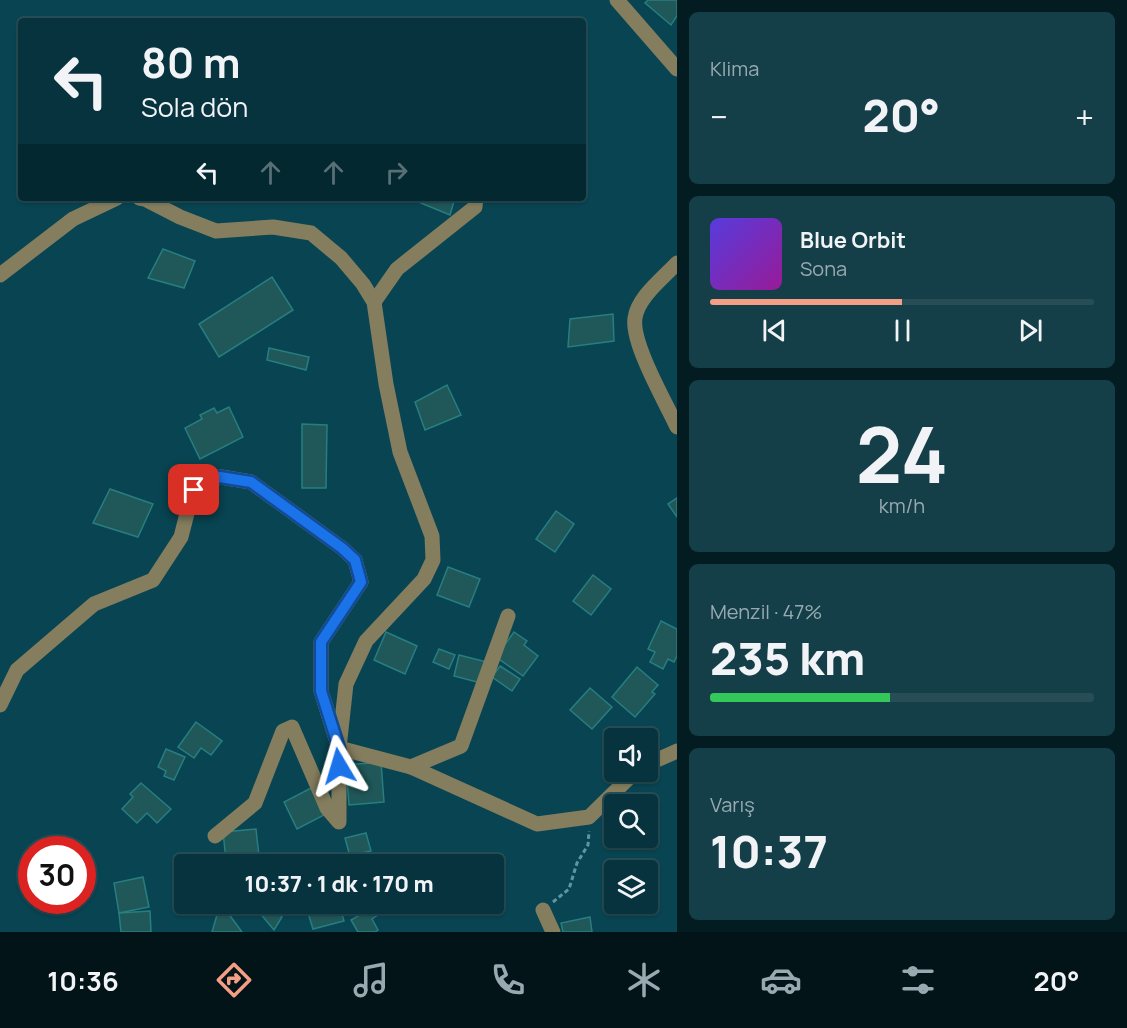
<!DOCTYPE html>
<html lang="tr">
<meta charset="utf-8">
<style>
body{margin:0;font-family:Manrope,sans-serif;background:#143f48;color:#f1f3f6;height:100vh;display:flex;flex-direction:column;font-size:22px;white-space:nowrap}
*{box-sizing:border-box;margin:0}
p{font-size:20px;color:#98aab0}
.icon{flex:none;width:33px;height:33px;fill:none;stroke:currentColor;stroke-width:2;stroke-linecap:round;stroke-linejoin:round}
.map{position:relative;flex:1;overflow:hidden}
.details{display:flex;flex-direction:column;gap:12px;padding:12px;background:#031c22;width:450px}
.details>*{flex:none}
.hud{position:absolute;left:18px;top:18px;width:568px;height:183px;border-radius:6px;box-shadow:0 2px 4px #0004,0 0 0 2px #274e57;background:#06333d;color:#f1f3f6;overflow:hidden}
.fabs{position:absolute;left:604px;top:728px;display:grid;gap:12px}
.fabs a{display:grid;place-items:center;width:54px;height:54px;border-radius:6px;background:#06333d;box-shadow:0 2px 4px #0004,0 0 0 2px #274e57;font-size:30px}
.speed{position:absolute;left:18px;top:836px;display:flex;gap:12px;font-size:30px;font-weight:700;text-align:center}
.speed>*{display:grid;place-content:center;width:78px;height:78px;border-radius:50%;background:#06333d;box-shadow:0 2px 4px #0004,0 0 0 2px #274e57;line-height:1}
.speed .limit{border:9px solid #d22;background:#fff;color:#111}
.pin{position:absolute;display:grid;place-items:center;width:51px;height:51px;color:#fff;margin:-26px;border-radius:12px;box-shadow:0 3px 9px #0006}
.me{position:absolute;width:66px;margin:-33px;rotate:353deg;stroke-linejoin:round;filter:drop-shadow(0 0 4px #0008)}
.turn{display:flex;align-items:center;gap:21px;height:126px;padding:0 24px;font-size:27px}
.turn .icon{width:78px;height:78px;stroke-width:2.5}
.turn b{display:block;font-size:42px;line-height:51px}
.lanes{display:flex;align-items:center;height:57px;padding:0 24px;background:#0003;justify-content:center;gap:30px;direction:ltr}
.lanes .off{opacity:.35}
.big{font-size:45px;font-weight:800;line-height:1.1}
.details .card{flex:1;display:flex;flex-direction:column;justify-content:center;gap:9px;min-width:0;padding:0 21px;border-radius:9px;background:#143f48}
.details .dial{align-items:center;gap:0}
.dial b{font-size:78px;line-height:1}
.song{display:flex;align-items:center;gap:18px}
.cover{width:72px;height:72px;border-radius:9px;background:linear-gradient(135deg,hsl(250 70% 55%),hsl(300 70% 35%))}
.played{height:6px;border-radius:3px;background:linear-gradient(90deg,#f49e86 50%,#274e57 50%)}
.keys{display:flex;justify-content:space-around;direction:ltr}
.heat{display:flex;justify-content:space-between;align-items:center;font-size:33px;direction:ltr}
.charge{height:9px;border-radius:4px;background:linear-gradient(90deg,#34c759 47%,#274e57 0)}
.trip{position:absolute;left:174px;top:854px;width:330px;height:60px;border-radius:6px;background:#06333d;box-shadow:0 2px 4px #0004,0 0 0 2px #274e57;font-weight:800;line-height:60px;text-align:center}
.dock{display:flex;height:96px;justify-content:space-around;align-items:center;background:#021418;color:#98aab0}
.dock .icon{width:42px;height:42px}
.dock .active{color:#f49e86}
.dock b{font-size:27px;color:#f1f3f6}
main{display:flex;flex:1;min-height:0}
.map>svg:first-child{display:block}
.building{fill:#205859;stroke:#277e80;stroke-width:1.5}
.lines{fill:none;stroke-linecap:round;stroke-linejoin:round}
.path{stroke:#6096a3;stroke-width:3;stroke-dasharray:4.5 3;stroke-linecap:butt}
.minor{stroke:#847d5e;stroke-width:15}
.route-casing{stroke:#114b97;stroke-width:15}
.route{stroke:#1a73e8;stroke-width:10}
</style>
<main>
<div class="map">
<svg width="677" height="932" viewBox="0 0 677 932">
<rect width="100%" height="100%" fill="#084451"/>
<g class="building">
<polygon points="648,0 677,0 677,16 671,25 645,3"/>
<polygon points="423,198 455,198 450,215 421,203"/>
<polygon points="163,249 195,261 184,288 148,278"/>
<polygon points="272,277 293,310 219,357 199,324"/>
<polygon points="613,314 614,341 568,347 570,319"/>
<polygon points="269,348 309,357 306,370 267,360"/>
<polygon points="447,385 461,415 425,430 415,402"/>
<polygon points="229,407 243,437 200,459 185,428 202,419 200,415 214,408 217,413"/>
<polygon points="302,424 327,425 326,488 302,488"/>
<polygon points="110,489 153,504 138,537 93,523"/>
<polygon points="677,498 677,517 668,504"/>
<polygon points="556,511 574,524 555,552 536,539"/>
<polygon points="448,567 480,579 469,607 437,595"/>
<polygon points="593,575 611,589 591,615 573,601"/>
<polygon points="661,621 677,629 677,656 674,662 668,659 663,669 650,662 655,652 648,649"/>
<polygon points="386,632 417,646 405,674 374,660"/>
<polygon points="514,632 527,641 524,645 538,656 523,676 496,657"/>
<polygon points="439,649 455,655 449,669 433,662"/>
<polygon points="459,655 487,662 481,683 454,676"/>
<polygon points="500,666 520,679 512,691 492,677"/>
<polygon points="637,667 658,685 652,692 655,694 635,717 612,697"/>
<polygon points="590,688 612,707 592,729 570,710"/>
<polygon points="196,722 222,741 211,755 201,748 194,758 178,747"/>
<polygon points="166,749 185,757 174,780 164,776 166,771 158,767"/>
<polygon points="381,762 384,802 349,805 346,765"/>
<polygon points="141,783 171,809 157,823 147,813 137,823 122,809 133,797 130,794"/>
<polygon points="311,788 324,815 297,829 284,802"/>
<polygon points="648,812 659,820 648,836"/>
<polygon points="256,829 259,856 226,860 223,832"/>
<polygon points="366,833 371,851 361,853 364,864 352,864 345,838"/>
<polygon points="622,837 647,837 639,849"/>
<polygon points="143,877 149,907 119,913 114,883"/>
<polygon points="255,903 270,903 282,917 274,930 253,905"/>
<polygon points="339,904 344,921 313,929 308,913"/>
<polygon points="377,905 381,913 372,919 378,930 375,932 358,932 351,920"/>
<polygon points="150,911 151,932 121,932 119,913"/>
<polygon points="228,913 242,932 212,932 217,915"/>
<polygon points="590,917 592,932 563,932 561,923"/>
</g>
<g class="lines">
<polyline class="path" points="553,902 569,889 577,863 588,845 589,831"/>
<g class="minor">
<polyline points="617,0 677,69"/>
<polyline points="139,198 145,199 180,217 216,231 273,227 311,233 341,258 363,284 374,302 386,384 400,452 432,536 433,560 424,579 366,641 346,684 339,748 339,822 327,808 292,727 283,731 255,803 215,836"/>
<path d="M 677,263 C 663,278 638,297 635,318 C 631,343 666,403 677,427"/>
<polyline points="0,275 73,219 117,198"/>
<polyline points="374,302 397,269 475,207 476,198"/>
<polyline points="0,705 17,670 94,604 153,580 181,537 193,490 203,482 221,477 251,482 342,548 355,560 361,582 321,642 321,691 337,742"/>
<polyline points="339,748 411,767 537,824 589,817 636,771"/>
<polyline points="648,764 677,751"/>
<polyline points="411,767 461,746 508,616"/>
<polyline points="543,910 553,932"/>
</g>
</g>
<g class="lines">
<g class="route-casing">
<polyline id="route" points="194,490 203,482 220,477 251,482 342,548 355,560 361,582 321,642 321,691 339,748 339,766"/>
</g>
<use href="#route" class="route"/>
</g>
</svg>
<div class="fabs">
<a><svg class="icon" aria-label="sound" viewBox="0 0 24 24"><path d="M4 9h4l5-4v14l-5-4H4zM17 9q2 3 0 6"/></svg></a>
<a><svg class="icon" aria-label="search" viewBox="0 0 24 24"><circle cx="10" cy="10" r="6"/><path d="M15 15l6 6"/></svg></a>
<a><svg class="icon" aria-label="layers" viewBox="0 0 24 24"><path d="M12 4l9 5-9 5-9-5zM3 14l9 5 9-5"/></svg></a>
</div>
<div class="speed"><div class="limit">30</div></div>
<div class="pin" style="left:194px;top:490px;background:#d93025"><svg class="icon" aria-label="arrive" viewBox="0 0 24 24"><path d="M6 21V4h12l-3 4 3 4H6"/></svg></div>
<svg class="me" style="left:339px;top:766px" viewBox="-20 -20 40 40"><path d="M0-17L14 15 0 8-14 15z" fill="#1a73e8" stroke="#fff" stroke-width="4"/></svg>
<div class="trip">10:37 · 1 dk · 170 m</div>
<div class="hud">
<div class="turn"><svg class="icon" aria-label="left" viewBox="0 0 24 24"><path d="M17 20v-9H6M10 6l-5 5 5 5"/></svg><div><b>80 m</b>Sola dön</div></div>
<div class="lanes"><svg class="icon" aria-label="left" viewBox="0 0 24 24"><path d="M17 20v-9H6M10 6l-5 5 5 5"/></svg><svg class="icon off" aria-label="ahead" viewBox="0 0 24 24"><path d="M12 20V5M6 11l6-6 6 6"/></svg><svg class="icon off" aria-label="ahead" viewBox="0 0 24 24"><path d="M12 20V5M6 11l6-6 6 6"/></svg><svg class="icon off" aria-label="right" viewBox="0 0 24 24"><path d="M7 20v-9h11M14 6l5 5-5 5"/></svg></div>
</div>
</div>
<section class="details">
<div class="card"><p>Klima</p>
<div class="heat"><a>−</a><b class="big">20°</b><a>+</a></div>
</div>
<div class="card">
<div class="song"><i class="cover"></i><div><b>Blue Orbit</b><p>Sona</p></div></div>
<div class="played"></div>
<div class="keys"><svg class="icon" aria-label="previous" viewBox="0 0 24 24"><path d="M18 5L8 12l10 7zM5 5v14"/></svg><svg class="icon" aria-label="pause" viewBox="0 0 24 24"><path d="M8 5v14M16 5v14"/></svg><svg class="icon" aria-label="next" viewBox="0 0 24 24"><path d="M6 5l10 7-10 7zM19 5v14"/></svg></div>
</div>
<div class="card dial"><b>24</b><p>km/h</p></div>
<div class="card"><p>Menzil · 47%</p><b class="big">235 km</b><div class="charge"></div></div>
<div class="card"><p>Varış</p><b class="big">10:37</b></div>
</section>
</main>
<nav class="dock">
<b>10:36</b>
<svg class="icon active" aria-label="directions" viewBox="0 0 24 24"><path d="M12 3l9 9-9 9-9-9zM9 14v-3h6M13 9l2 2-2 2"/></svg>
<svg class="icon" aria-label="music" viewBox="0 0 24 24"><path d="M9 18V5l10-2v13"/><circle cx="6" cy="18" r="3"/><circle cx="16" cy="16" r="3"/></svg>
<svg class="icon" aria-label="phone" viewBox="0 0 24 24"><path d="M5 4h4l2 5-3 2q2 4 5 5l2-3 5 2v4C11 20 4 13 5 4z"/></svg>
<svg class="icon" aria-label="climate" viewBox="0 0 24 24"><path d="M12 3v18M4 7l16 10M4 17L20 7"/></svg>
<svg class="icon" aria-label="car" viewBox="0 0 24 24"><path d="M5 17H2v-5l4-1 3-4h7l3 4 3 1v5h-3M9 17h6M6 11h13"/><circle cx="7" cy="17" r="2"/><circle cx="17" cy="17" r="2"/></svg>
<svg class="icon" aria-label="filters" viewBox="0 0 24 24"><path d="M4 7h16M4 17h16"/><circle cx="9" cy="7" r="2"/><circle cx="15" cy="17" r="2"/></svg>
<b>20°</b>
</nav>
